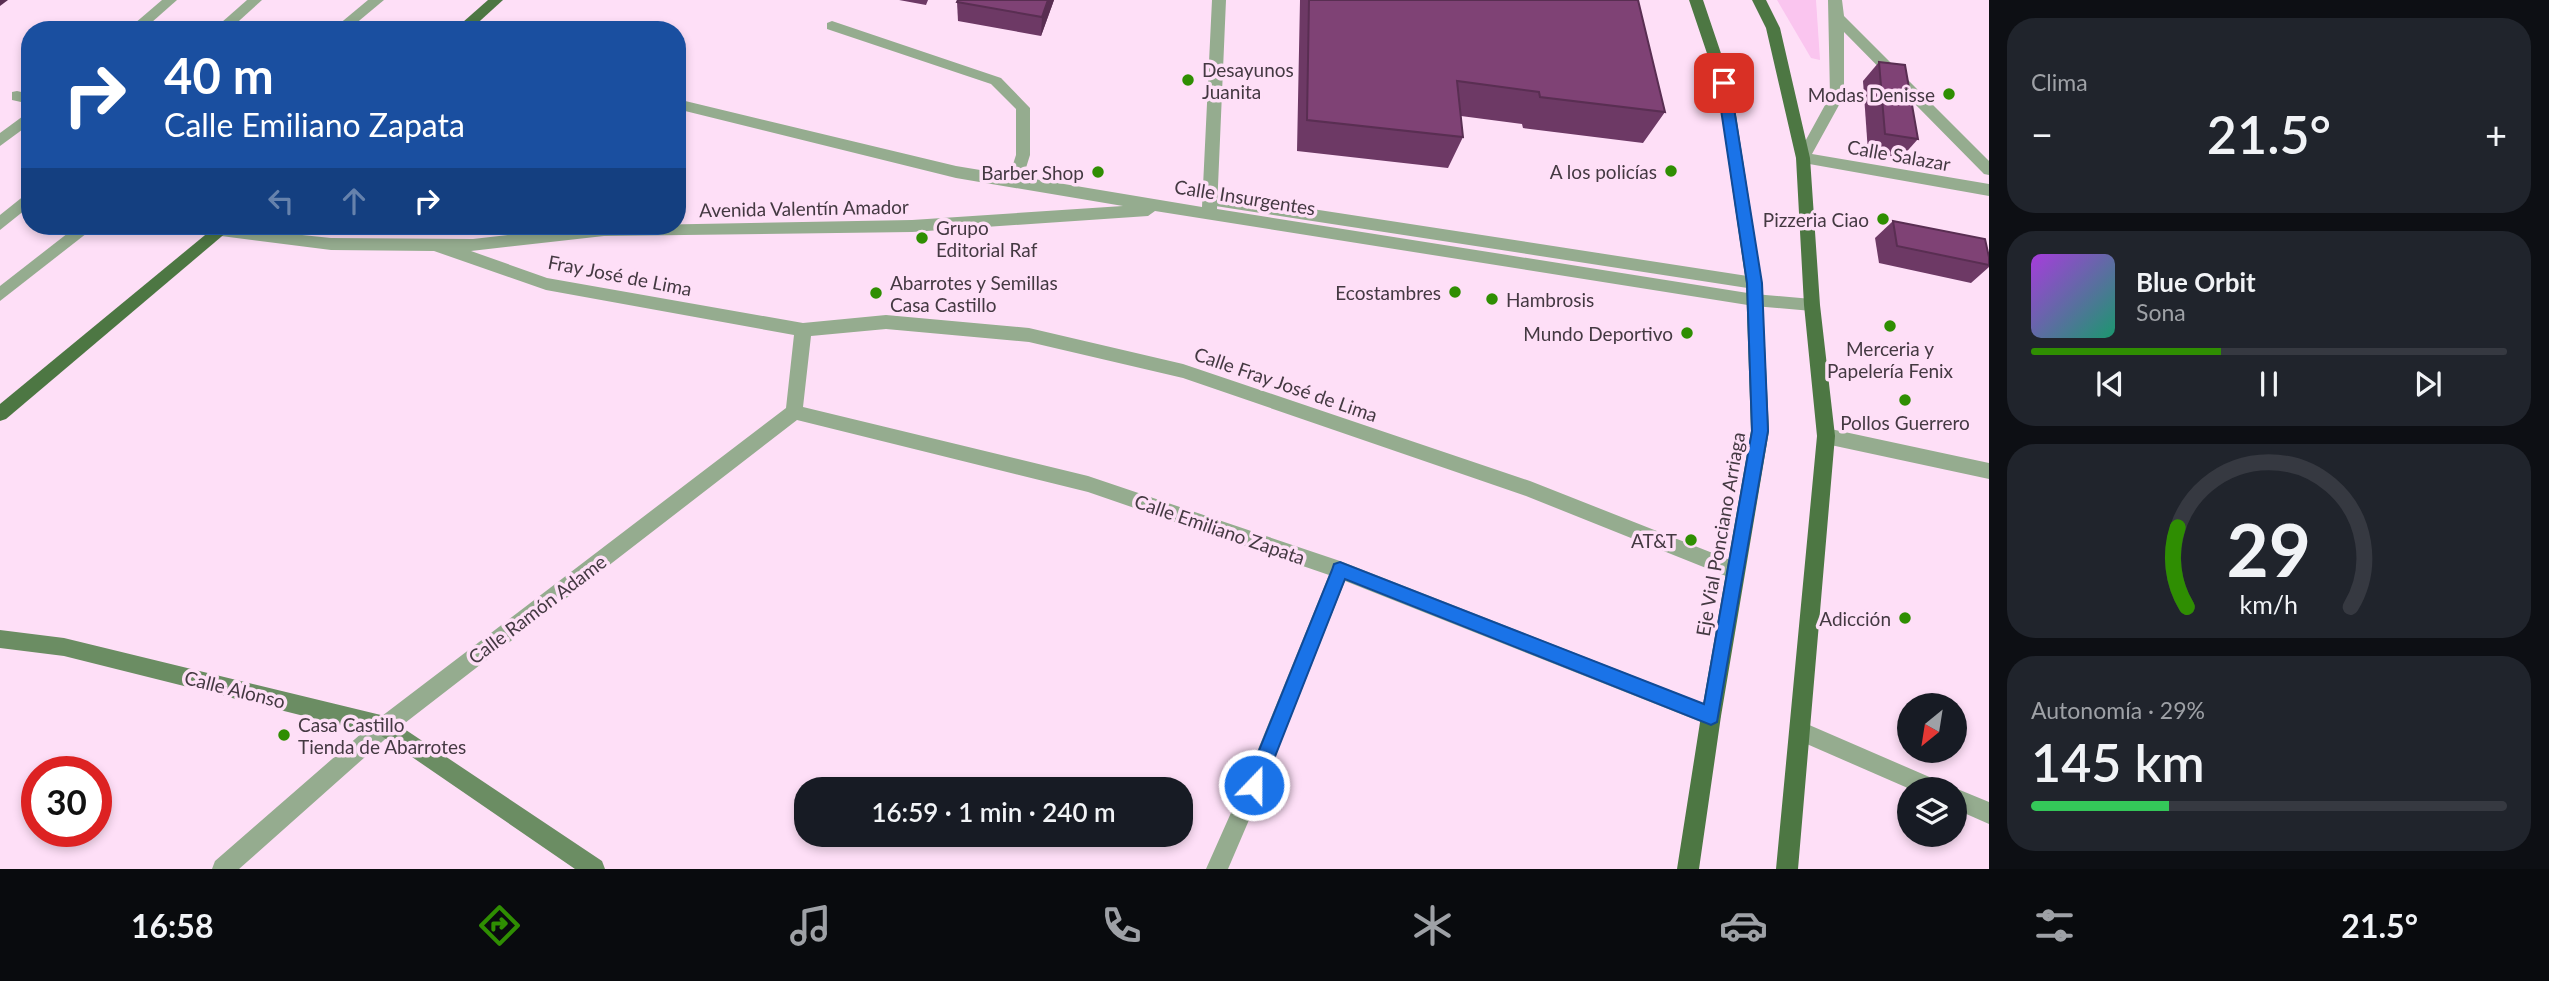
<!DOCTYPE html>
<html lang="es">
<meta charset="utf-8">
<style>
body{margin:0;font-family:Lato,sans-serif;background:#20242c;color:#f1f3f6;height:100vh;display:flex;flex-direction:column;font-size:26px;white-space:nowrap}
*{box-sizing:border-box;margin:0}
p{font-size:23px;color:#9ea1a6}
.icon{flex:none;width:38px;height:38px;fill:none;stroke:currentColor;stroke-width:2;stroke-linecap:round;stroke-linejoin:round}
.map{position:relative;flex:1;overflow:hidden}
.drawer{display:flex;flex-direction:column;gap:18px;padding:18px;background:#0d0f14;width:560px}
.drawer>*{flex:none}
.top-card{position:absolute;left:21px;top:21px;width:665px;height:214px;border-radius:28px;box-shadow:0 4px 10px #0003;background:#1a4fa0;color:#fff;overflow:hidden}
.needle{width:46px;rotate:210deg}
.fabs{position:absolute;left:1897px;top:693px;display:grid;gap:14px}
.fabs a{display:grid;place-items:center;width:70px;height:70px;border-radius:50%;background:#171b24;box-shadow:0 4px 10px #0003;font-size:35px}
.speed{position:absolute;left:21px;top:756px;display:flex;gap:14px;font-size:35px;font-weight:700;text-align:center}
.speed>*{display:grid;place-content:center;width:91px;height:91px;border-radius:50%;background:#171b24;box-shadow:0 4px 10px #0003;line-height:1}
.speed .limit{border:10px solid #d22;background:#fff;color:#111}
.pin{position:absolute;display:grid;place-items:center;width:60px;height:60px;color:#fff;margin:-30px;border-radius:14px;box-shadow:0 4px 10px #0006}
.me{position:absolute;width:77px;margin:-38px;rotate:22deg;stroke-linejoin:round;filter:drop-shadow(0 0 5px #0008)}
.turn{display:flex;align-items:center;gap:24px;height:147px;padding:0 28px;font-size:32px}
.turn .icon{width:91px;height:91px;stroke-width:2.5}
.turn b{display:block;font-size:49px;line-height:60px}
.lanes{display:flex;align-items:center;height:66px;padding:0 28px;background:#0003;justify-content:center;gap:35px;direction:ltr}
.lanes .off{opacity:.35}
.big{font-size:52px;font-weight:600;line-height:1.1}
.drawer .tile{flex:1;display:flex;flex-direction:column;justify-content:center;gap:10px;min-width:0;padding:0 24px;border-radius:28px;background:#20242c}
.drawer .dial{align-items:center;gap:0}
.dial svg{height:182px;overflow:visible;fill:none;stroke:#363941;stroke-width:7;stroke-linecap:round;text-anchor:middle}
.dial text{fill:#f1f3f6;stroke:none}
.song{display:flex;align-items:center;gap:21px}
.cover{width:84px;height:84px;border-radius:10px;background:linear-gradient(135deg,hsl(280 70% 55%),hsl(160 70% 35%))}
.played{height:7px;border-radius:4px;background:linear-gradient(90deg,#2f8e02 40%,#363941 40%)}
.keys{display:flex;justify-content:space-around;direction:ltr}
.heat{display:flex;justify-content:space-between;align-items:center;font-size:38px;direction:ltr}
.charge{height:10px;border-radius:5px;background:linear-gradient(90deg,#34c759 29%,#363941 0)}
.trip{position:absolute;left:794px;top:777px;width:399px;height:70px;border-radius:28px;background:#171b24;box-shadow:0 4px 10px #0003;font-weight:600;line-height:70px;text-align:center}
.tab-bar{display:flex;height:112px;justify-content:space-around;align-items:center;background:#090b0e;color:#9ea1a6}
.tab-bar .icon{width:49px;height:49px}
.tab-bar .current{color:#2f8e02}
.tab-bar b{font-size:32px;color:#f1f3f6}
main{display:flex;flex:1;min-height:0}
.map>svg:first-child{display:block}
.green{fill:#fac5ef}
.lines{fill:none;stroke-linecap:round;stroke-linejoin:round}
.lane{fill:#95ac8f;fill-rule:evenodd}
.street{fill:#95ac8f;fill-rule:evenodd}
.secondary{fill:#6b8d63;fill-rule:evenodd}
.primary{fill:#4d7743;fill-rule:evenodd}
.wall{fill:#6d3965}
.shaded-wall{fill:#592e52}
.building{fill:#7f4275;stroke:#592e52;stroke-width:2}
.route{fill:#1a73e8;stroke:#114b97;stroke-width:2}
.poi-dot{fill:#2f8e02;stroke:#fedff7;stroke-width:2.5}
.labels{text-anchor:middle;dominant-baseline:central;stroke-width:7;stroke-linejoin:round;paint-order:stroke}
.poi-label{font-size:19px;fill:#443942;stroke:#fedff7;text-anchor:end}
.street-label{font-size:19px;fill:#443942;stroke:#fedff7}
</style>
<main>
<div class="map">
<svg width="1989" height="869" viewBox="0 0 1989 869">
<rect width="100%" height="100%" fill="#fedff7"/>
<polygon class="green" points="1777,0 1816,0 1820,60 1811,58"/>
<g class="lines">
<g class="lane">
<polygon points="247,0 262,0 229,30 213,30"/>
<polygon points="368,0 384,0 348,30 332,30"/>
<polygon points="832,21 1001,78 1030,108 1030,155 1020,187 1010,187 1007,183 1016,155 1016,109 991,84 827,29 827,23"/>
<polygon points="17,91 30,94 30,104 12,100 12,92"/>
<polygon points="30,191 30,206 0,230 0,215"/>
<polygon points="1209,193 1754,277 1762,283 1754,289 1209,205 1201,199"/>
<polygon points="77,226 96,226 0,301 0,286"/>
</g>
<g class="street">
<polygon points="162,0 177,0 143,30 127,30"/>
<polygon points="1212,0 1226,0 1217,209 1754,294 1812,299 1820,305 1812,311 1754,306 1155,211 1148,216 912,232 604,236 471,251 547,278 803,323 886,315 1029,328 1183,364 1530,481 1743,565 1745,571 1743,577 1736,580 1526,496 1183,378 1029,342 886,329 811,336 803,407 1088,476 1340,561 1718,709 1721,716 1718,723 1711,726 1345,581 1264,785 1228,869 1206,869 1246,779 1329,575 1088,492 797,420 392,733 239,869 212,869 215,861 378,719 786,408 794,335 546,290 434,251 331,250 221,236 216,234 213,230 216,226 331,238 473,239 589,226 912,220 1123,206 956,178 677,109 677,99 956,166 1202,207"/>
<polygon points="1828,0 1842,0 1844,16 1989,161 1989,175 1984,174 1844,32 1844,96 1812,154 1989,184 1989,196 1798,162 1796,158 1830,96"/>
<polygon points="30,111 30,124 0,146 0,133"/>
<polygon points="1826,428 1989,463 1989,479 1826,444 1820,441 1817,436 1820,431"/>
<polygon points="1800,721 1941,782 1944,789 1910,789 1793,738 1790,731 1793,724"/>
<polygon points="1955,788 1989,802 1989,824 1955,809 1955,789 1951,789"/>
</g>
<polygon class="secondary" points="0,630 64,638 385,716 602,861 605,869 575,869 380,735 64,656 0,648"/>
<g class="primary">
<polygon points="488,0 503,0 470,30 454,30"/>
<polygon points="1689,0 1703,0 1731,83 1762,283 1769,431 1721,716 1699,869 1677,869 1701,716 1751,431 1746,283 1717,83"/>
<polygon points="1752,0 1766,0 1780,28 1810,158 1820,305 1835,436 1798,869 1776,869 1817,436 1804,305 1796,158 1766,28"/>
<polygon points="216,226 234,226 6,419 0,421 0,404"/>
</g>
</g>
<g class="wall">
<polygon points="899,0 928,0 926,5"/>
<polygon points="1054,0 1041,36 958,21 957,2"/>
<polygon points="1300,0 1638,0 1665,112 1643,143 1523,128 1522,124 1461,116 1463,137 1448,168 1297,151"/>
<polygon points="1879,62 1918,139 1901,158 1868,152 1863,81"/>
<polygon points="1893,221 1989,257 1989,267 1971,283 1879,263 1875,238"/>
</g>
<g class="shaded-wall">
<polygon points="0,0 8,0 0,6"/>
<polygon points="1048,0 1054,0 1041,36 1042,17"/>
</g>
<g class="building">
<polygon points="958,0 1048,0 1042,17 957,2"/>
<polygon points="1309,0 1638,0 1665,112 1540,97 1539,92 1457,81 1463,137 1307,120"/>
<polygon points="1879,62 1905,65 1918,139 1885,134"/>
<polygon points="1893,221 1985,239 1989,257 1989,265 1897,246"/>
</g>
<polygon class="route" points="1724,79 1730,83 1762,283 1768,431 1717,722 1711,725 1345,579 1261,792 1254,795 1248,792 1245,785 1332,570 1334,564 1340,562 1704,704 1752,431 1747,283 1717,83"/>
<g class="poi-dot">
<circle cx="1188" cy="80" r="7"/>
<circle cx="1949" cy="94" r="7"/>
<circle cx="1671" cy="171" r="7"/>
<circle cx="1098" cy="172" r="7"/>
<circle cx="1883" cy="219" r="7"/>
<circle cx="922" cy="238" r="7"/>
<circle cx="1455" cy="292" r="7"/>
<circle cx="876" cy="293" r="7"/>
<circle cx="1492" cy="299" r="7"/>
<circle cx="1890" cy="326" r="7"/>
<circle cx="1687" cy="333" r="7"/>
<circle cx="1905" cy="400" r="7"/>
<circle cx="1691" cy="540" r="7"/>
<circle cx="1905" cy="618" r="7"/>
<circle cx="284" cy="735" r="7"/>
</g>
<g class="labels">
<g class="poi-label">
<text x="1202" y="69" text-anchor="start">Desayunos<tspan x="1202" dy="22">Juanita</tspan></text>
<text x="1935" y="94">Modas Denisse</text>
<text x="1657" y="171">A los policías</text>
<text x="1084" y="172">Barber Shop</text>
<text x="1869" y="219">Pizzeria Ciao</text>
<text x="936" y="227" text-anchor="start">Grupo<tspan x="936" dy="22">Editorial Raf</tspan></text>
<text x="890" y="282" text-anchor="start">Abarrotes y Semillas<tspan x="890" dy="22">Casa Castillo</tspan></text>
<text x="1441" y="292">Ecostambres</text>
<text x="1506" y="299" text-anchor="start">Hambrosis</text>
<text x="1673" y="333">Mundo Deportivo</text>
<text x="1890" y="348" text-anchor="middle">Merceria y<tspan x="1890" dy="22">Papelería Fenix</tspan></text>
<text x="1905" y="422" text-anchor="middle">Pollos Guerrero</text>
<text x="1677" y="540">AT&amp;T</text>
<text x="1891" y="618">Adicción</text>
<text x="298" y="724" text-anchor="start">Casa Castillo<tspan x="298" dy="22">Tienda de Abarrotes</tspan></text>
</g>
<g class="street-label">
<text transform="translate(1899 155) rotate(10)">Calle Salazar</text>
<text transform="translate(1245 197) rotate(9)">Calle Insurgentes</text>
<text transform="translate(804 208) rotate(-1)">Avenida Valentín Amador</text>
<text transform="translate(620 275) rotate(11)">Fray José de Lima</text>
<text transform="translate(1286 384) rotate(19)">Calle Fray José de Lima</text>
<text transform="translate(1220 529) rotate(19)">Calle Emiliano Zapata</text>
<text transform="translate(1720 534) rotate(-80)">Eje Vial Ponciano Arriaga</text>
<text transform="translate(537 609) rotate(-37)">Calle Ramón Adame</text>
<text transform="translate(235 689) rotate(14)">Calle Alonso</text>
</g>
</g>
</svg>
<div class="fabs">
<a><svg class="needle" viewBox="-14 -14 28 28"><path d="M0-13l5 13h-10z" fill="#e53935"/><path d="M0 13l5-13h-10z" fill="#9ea1a6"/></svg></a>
<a><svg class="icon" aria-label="layers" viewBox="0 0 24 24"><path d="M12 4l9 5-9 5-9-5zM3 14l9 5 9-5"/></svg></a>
</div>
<div class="speed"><div class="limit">30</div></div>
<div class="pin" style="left:1724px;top:83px;background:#d93025"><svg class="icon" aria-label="arrive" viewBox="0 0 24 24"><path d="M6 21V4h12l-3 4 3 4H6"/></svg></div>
<svg class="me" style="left:1254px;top:785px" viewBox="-20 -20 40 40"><circle r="17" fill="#1a73e8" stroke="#fff" stroke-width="3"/><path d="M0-11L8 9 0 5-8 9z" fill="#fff"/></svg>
<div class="trip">16:59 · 1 min · 240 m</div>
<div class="top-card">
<div class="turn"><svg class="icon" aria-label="right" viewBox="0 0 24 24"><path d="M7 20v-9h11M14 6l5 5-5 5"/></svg><div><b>40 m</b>Calle Emiliano Zapata</div></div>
<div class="lanes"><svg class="icon off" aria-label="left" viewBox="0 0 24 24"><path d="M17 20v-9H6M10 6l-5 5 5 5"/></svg><svg class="icon off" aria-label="ahead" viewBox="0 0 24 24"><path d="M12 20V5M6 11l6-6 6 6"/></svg><svg class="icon" aria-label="right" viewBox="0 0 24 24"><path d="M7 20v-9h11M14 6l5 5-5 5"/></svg></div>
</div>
</div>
<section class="drawer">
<div class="tile"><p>Clima</p>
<div class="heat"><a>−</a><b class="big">21.5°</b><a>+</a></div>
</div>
<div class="tile">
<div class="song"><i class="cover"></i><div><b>Blue Orbit</b><p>Sona</p></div></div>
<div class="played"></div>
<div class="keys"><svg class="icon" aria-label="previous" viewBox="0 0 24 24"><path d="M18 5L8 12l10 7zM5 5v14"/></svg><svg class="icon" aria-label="pause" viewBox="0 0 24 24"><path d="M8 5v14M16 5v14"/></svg><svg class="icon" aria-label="next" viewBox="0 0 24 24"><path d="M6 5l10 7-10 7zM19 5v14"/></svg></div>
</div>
<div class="tile dial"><svg viewBox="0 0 100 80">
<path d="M14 69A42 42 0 1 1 86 69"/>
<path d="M14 69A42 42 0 0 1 10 34" stroke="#2f8e02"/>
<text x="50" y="56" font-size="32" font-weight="700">29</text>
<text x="50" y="72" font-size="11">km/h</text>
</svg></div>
<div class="tile"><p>Autonomía · 29%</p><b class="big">145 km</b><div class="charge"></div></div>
</section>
</main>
<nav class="tab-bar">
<b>16:58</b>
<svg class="icon current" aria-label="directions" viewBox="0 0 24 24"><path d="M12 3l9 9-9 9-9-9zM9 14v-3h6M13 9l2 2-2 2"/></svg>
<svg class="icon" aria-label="music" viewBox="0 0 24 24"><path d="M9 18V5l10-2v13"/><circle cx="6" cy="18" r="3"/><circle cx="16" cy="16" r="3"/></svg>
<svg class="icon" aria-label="phone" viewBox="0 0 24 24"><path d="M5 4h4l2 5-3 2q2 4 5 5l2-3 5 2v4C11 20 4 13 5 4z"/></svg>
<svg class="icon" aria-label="climate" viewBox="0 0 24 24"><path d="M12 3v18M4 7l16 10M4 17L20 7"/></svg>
<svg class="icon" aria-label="car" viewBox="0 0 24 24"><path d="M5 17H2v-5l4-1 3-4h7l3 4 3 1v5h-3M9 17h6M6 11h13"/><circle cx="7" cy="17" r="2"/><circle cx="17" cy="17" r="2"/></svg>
<svg class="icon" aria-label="filters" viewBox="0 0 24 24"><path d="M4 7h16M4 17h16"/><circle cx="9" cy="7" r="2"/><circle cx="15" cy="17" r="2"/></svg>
<b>21.5°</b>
</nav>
